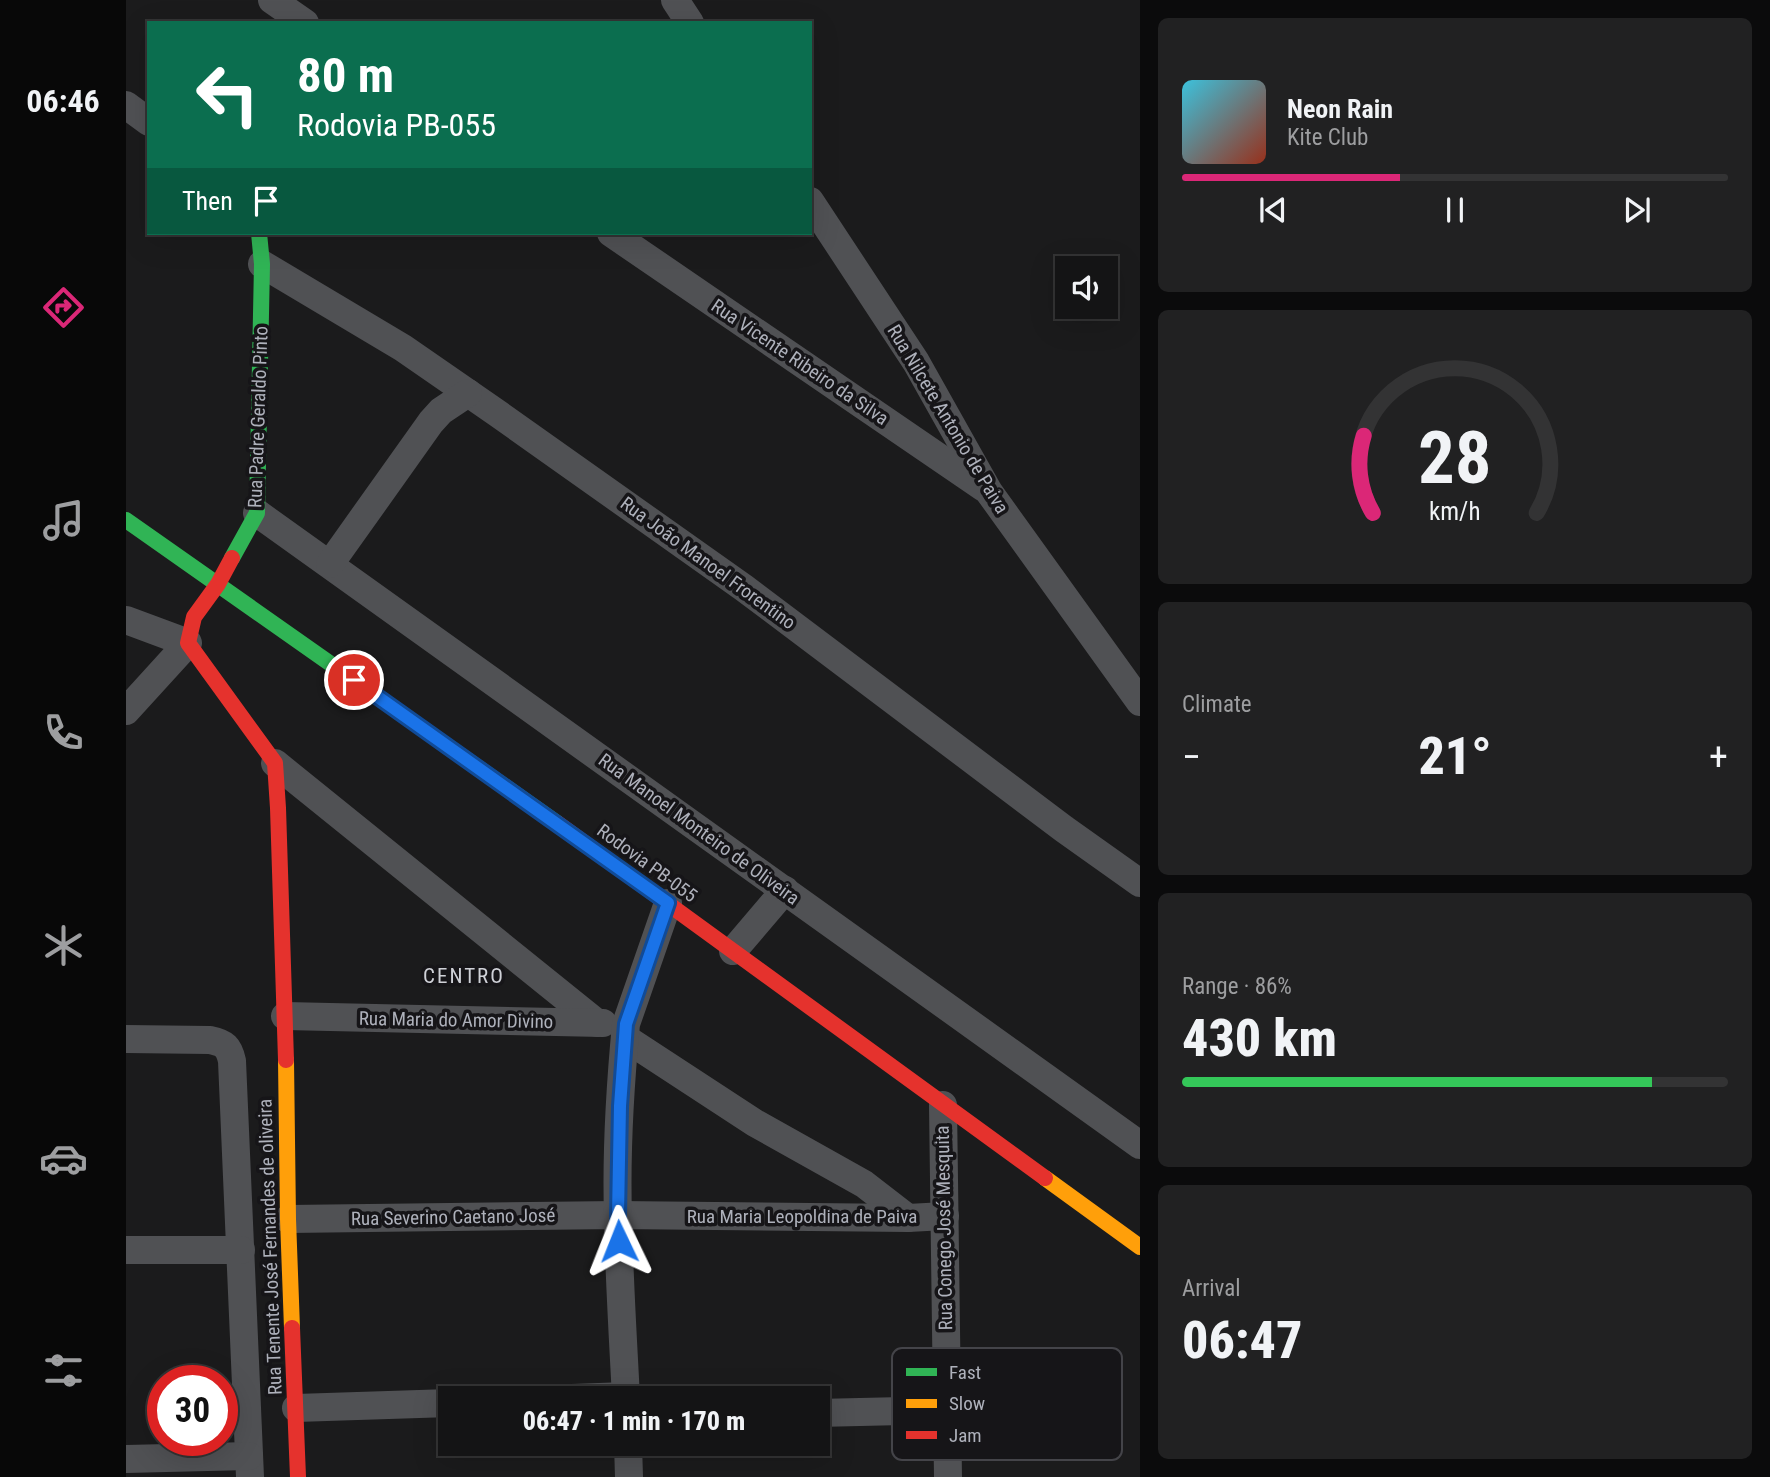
<!DOCTYPE html>
<meta charset="utf-8">
<style>
body{margin:0;font-family:"Roboto Condensed",sans-serif;background:#212122;color:#f1f3f6;height:100vh;display:flex;flex-direction:column;font-size:26px;white-space:nowrap}
*{box-sizing:border-box;margin:0}
p{font-size:23px;color:#9d9ea0}
.icon{flex:none;width:38px;height:38px;fill:none;stroke:currentColor;stroke-width:2;stroke-linecap:round;stroke-linejoin:round}
.map{position:relative;flex:1;overflow:hidden}
.details{display:flex;flex-direction:column;gap:18px;padding:18px;background:#0b0b0c;width:630px}
.details>*{flex:none}
.hud{position:absolute;left:21px;top:21px;width:665px;height:214px;border-radius:0px;box-shadow:0 7px 28px #0002,0 0 0 2px #333334;background:#0b6e4f;color:#fff;overflow:hidden}
.buttons{position:absolute;left:929px;top:256px;display:grid;gap:14px}
.buttons a{display:grid;place-items:center;width:63px;height:63px;border-radius:0px;background:#141415;box-shadow:0 7px 28px #0002,0 0 0 2px #333334;font-size:35px}
.speed{position:absolute;left:21px;top:1365px;display:flex;gap:14px;font-size:35px;font-weight:700;text-align:center}
.speed>*{display:grid;place-content:center;width:91px;height:91px;border-radius:50%;background:#141415;box-shadow:0 7px 28px #0002,0 0 0 2px #333334;line-height:1}
.speed .limit{border:10px solid #d22;background:#fff;color:#111}
.pin{position:absolute;display:grid;place-items:center;width:60px;height:60px;color:#fff;margin:-30px;border:4px solid #fff;border-radius:50%;box-shadow:0 2px 7px #0007}
.me{position:absolute;width:77px;margin:-38px;rotate:358deg;stroke-linejoin:round;filter:drop-shadow(0 0 5px #0008)}
.turn{display:flex;align-items:center;gap:24px;height:147px;padding:0 35px;font-size:32px}
.turn .icon{width:91px;height:91px;stroke-width:2.5}
.turn b{display:block;font-size:49px;line-height:60px}
.then{display:flex;align-items:center;height:66px;padding:0 35px;background:#0003;gap:14px;font-size:26px}
.big{font-size:52px;font-weight:800;line-height:1.1}
.details .tile{flex:1;display:flex;flex-direction:column;justify-content:center;gap:10px;min-width:0;padding:0 24px;border-radius:10px;background:#212122}
.details .dial{align-items:center;gap:0}
.dial svg{height:182px;overflow:visible;fill:none;stroke:#333334;stroke-width:7;stroke-linecap:round;text-anchor:middle}
.dial text{fill:#f1f3f6;stroke:none}
.song{display:flex;align-items:center;gap:21px}
.cover{width:84px;height:84px;border-radius:10px;background:linear-gradient(135deg,hsl(190 70% 55%),hsl(10 70% 35%))}
.played{height:7px;border-radius:4px;background:linear-gradient(90deg,#db2777 40%,#333334 40%)}
.keys{display:flex;justify-content:space-around;direction:ltr}
.heat{display:flex;justify-content:space-between;align-items:center;font-size:38px;direction:ltr}
.charge{height:10px;border-radius:5px;background:linear-gradient(90deg,#34c759 86%,#333334 0)}
.trip{position:absolute;left:312px;top:1386px;width:392px;height:70px;border-radius:0px;background:#141415;box-shadow:0 7px 28px #0002,0 0 0 2px #333334;font-weight:800;line-height:70px;text-align:center}
main{display:flex;flex:1;min-height:0}
.tab-bar{display:flex;flex-direction:column;width:126px;justify-content:space-around;align-items:center;background:#080808;color:#9d9ea0}
.tab-bar .icon{width:49px;height:49px}
.tab-bar .on{color:#db2777}
.tab-bar b{font-size:32px;color:#f1f3f6}
.map>svg:first-child{display:block}
.lines{fill:none;stroke-linecap:round;stroke-linejoin:round}
.street{stroke:#505154;stroke-width:28}
.fast{stroke:#30b455;stroke-width:16}
.slow{stroke:#ff9f0a;stroke-width:16}
.jam{stroke:#e5322d;stroke-width:16}
.route-casing{stroke:#114b97;stroke-width:18}
.route{stroke:#1a73e8;stroke-width:12}
.labels{text-anchor:middle;dominant-baseline:central;stroke-width:7;stroke-linejoin:round;paint-order:stroke}
.street-label{font-size:19px;fill:#aeb1bb;stroke:#161518}
.neighbourhood-label{font-size:21px;letter-spacing:2px;fill:#cfd1d7;stroke:#161518}
.key{fill:#161518;stroke:#444449;stroke-width:2}
.key-label{font-size:19px;fill:#aeb1bb}
</style>
<main>
<nav class="tab-bar">
<b>06:46</b>
<svg class="icon on" aria-label="directions" viewBox="0 0 24 24"><path d="M12 3l9 9-9 9-9-9zM9 14v-3h6M13 9l2 2-2 2"/></svg>
<svg class="icon" aria-label="music" viewBox="0 0 24 24"><path d="M9 18V5l10-2v13"/><circle cx="6" cy="18" r="3"/><circle cx="16" cy="16" r="3"/></svg>
<svg class="icon" aria-label="phone" viewBox="0 0 24 24"><path d="M5 4h4l2 5-3 2q2 4 5 5l2-3 5 2v4C11 20 4 13 5 4z"/></svg>
<svg class="icon" aria-label="climate" viewBox="0 0 24 24"><path d="M12 3v18M4 7l16 10M4 17L20 7"/></svg>
<svg class="icon" aria-label="car" viewBox="0 0 24 24"><path d="M5 17H2v-5l4-1 3-4h7l3 4 3 1v5h-3M9 17h6M6 11h13"/><circle cx="7" cy="17" r="2"/><circle cx="17" cy="17" r="2"/></svg>
<svg class="icon" aria-label="filters" viewBox="0 0 24 24"><path d="M4 7h16M4 17h16"/><circle cx="9" cy="7" r="2"/><circle cx="15" cy="17" r="2"/></svg>
</nav>
<div class="map">
<svg width="1014" height="1477" viewBox="0 0 1014 1477">
<rect width="100%" height="100%" fill="#1b1b1c"/>
<g class="lines">
<g class="street">
<polyline points="146,0 179,23"/>
<polyline points="549,0 564,23"/>
<polyline points="0,105 23,122"/>
<polyline points="684,201 790,362 863,492 1014,702"/>
<polyline points="485,233 858,488"/>
<polyline points="136,264 277,348 371,413 618,588 938,829 1014,883"/>
<polyline points="131,513 1014,1145"/>
<polyline points="204,564 305,422 315,411 342,393"/>
<polyline points="0,620 62,643 0,711"/>
<polyline points="149,763 471,1023"/>
<polyline points="607,951 659,890"/>
<polyline points="159,1016 477,1023"/>
<polyline points="499,1038 629,1123 738,1184 782,1218"/>
<path d="M 0,1039 L 84,1040 C 99,1043 103,1047 106,1061 L 124,1477"/>
<polyline points="817,1105 822,1477"/>
<polyline points="162,1219 492,1215 782,1218 819,1216"/>
<polyline points="0,1250 115,1250"/>
<polyline points="446,1398 500,1396"/>
<path d="M 500,1398 C 497,1338 493,1277 492,1216 C 490,1152 494,1087 500,1024 L 542,903"/>
<polyline points="170,1408 324,1403"/>
<polyline points="691,1413 820,1410"/>
<polyline points="502,1444 503,1477"/>
<polyline points="0,1459 123,1456"/>
</g>
<g class="fast">
<polyline points="0,520 431,823"/>
<polyline points="106,558 131,513 136,264 133,233"/>
</g>
<g class="slow">
<polyline points="160,1060 162,1219 166,1328"/>
<polyline points="919,1178 1014,1247"/>
</g>
<g class="jam">
<polyline points="106,558 92,584 68,617 62,643 149,763 152,808 160,1060"/>
<polyline points="431,823 919,1178"/>
<polyline points="166,1328 172,1477"/>
</g>
</g>
<g class="lines">
<g class="route-casing">
<polyline id="route" points="228,680 542,903 500,1024 494,1106 492,1215 493,1241"/>
</g>
<use href="#route" class="route"/>
</g>
<g class="labels">
<g class="street-label">
<text transform="translate(674 362) rotate(34)">Rua Vicente Ribeiro da Silva</text>
<text transform="translate(132 417) rotate(-88)">Rua Padre Geraldo Pinto</text>
<text transform="translate(822 419) rotate(59)">Rua Nilcete Antonio de Paiva</text>
<text transform="translate(582 563) rotate(36)">Rua João Manoel Frorentino</text>
<text transform="translate(573 829) rotate(36)">Rua Manoel Monteiro de Oliveira</text>
<text transform="translate(521 863) rotate(36)">Rodovia PB-055</text>
<text transform="translate(330 1020) rotate(1)">Rua Maria do Amor Divino</text>
<text x="676" y="1216">Rua Maria Leopoldina de Paiva</text>
<text transform="translate(327 1217) rotate(-1)">Rua Severino Caetano José</text>
<text transform="translate(818 1228) rotate(-91)">Rua Conego José Mesquita</text>
<text transform="translate(144 1247) rotate(-92)">Rua Tenente José Fernandes de oliveira</text>
</g>
<g class="neighbourhood-label">
<text x="338" y="976">CENTRO</text>
</g>
</g>
<rect x="766" y="1348" width="230" height="112" rx="10" class="key"/>
<rect x="780" y="1368" width="31" height="8" fill="#30b455"/>
<rect x="780" y="1399" width="31" height="9" fill="#ff9f0a"/>
<rect x="780" y="1431" width="31" height="8" fill="#e5322d"/>
<g class="key-label">
<text x="823" y="1379">Fast</text>
<text x="823" y="1410">Slow</text>
<text x="823" y="1442">Jam</text>
</g>
</svg>
<div class="buttons">
<a><svg class="icon" aria-label="sound" viewBox="0 0 24 24"><path d="M4 9h4l5-4v14l-5-4H4zM17 9q2 3 0 6"/></svg></a>
</div>
<div class="speed"><div class="limit">30</div></div>
<div class="pin" style="left:228px;top:680px;background:#d93025"><svg class="icon" aria-label="arrive" viewBox="0 0 24 24"><path d="M6 21V4h12l-3 4 3 4H6"/></svg></div>
<svg class="me" style="left:493px;top:1241px" viewBox="-20 -20 40 40"><path d="M0-17L14 15 0 8-14 15z" fill="#1a73e8" stroke="#fff" stroke-width="4"/></svg>
<div class="trip">06:47 · 1 min · 170 m</div>
<div class="hud">
<div class="turn"><svg class="icon" aria-label="left" viewBox="0 0 24 24"><path d="M17 20v-9H6M10 6l-5 5 5 5"/></svg><div><b>80 m</b>Rodovia PB-055</div></div>
<div class="then">Then<svg class="icon" aria-label="arrive" viewBox="0 0 24 24"><path d="M6 21V4h12l-3 4 3 4H6"/></svg></div>
</div>
</div>
<section class="details">
<div class="tile">
<div class="song"><i class="cover"></i><div><b>Neon Rain</b><p>Kite Club</p></div></div>
<div class="played"></div>
<div class="keys"><svg class="icon" aria-label="previous" viewBox="0 0 24 24"><path d="M18 5L8 12l10 7zM5 5v14"/></svg><svg class="icon" aria-label="pause" viewBox="0 0 24 24"><path d="M8 5v14M16 5v14"/></svg><svg class="icon" aria-label="next" viewBox="0 0 24 24"><path d="M6 5l10 7-10 7zM19 5v14"/></svg></div>
</div>
<div class="tile dial"><svg viewBox="0 0 100 80">
<path d="M14 69A42 42 0 1 1 86 69"/>
<path d="M14 69A42 42 0 0 1 10 35" stroke="#db2777"/>
<text x="50" y="56" font-size="32" font-weight="700">28</text>
<text x="50" y="72" font-size="11">km/h</text>
</svg></div>
<div class="tile"><p>Climate</p>
<div class="heat"><a>−</a><b class="big">21°</b><a>+</a></div>
</div>
<div class="tile"><p>Range · 86%</p><b class="big">430 km</b><div class="charge"></div></div>
<div class="tile"><p>Arrival</p><b class="big">06:47</b></div>
</section>
</main>
